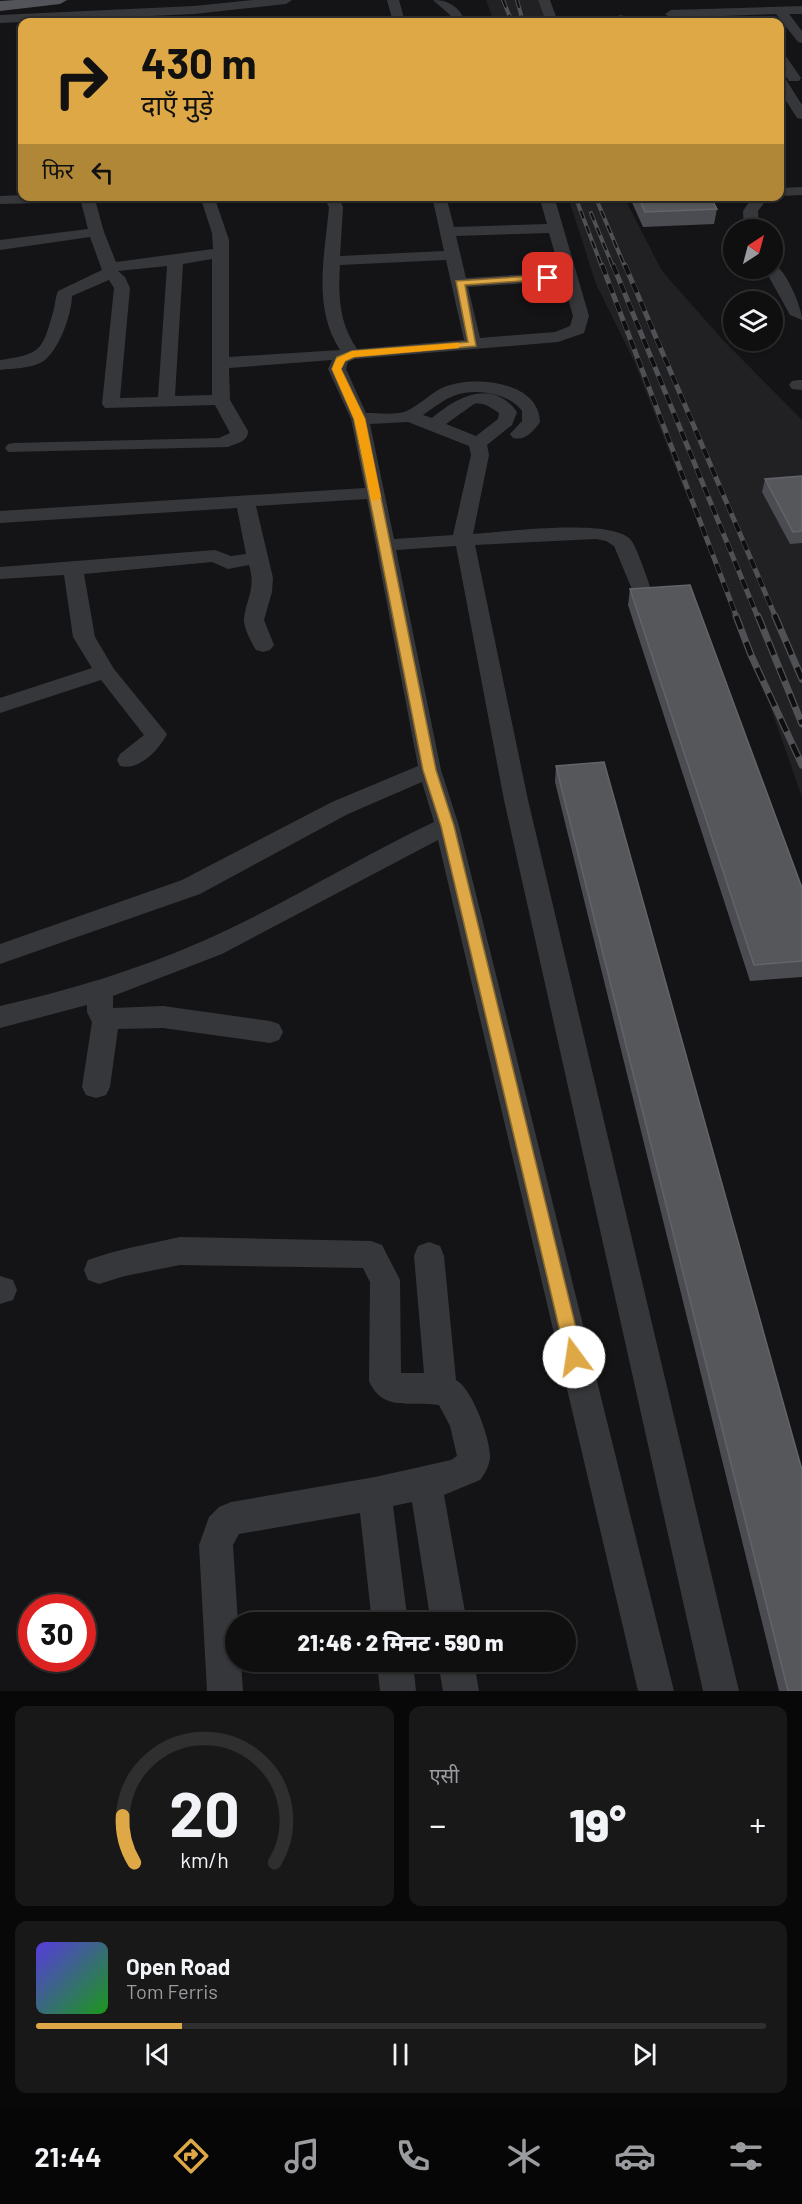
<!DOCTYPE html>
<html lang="hi">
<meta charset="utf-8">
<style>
body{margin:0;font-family:Barlow,"Noto Sans Devanagari",sans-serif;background:#181819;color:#f1f3f6;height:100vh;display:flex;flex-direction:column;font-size:22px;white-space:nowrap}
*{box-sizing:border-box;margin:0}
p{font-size:20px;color:#9b9c9f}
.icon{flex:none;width:33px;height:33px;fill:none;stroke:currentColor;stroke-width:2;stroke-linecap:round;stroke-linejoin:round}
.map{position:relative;height:1691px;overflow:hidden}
.details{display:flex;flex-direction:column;gap:15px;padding:15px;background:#080809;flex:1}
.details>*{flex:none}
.guide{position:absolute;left:18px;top:18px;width:766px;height:183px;border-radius:12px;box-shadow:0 2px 4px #0004,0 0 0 2px #2f2f30;background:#dda845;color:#111;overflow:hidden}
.needle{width:39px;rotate:36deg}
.buttons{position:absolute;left:723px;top:219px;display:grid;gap:12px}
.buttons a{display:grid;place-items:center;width:60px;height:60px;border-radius:50%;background:#0f0f10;box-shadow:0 2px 4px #0004,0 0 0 2px #2f2f30;font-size:30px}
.speed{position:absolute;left:18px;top:1594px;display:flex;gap:12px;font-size:30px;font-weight:700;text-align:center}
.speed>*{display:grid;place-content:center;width:78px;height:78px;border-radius:50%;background:#0f0f10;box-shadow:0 2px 4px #0004,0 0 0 2px #2f2f30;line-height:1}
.speed .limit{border:9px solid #d22;background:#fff;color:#111}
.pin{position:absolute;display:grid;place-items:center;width:51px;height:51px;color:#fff;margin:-26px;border-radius:12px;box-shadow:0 3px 9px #0006}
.me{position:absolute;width:66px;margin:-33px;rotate:346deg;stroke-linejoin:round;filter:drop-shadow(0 0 4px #0008)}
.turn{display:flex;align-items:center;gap:21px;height:126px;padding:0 24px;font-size:27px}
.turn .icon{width:78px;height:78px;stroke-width:2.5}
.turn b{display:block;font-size:42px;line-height:51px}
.then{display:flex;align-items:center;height:57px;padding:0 24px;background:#0003;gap:12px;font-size:22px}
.big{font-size:45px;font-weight:800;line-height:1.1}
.details .widget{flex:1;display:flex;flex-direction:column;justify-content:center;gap:9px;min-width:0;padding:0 21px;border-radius:12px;background:#181819}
.details .dial{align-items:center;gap:0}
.dial svg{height:156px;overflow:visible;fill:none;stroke:#2f2f30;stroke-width:7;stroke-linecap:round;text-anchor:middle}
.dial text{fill:#f1f3f6;stroke:none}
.song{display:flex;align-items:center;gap:18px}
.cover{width:72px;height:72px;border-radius:9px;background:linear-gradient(135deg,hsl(250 70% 55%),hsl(120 70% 35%))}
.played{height:6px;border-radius:3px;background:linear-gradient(90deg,#dda845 20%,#2f2f30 20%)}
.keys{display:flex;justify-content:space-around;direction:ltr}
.heat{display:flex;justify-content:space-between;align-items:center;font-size:33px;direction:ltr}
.details .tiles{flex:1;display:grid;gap:15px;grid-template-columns:1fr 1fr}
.widget:last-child{grid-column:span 2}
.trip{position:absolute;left:225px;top:1612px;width:351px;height:60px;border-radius:30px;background:#0f0f10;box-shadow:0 2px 4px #0004,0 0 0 2px #2f2f30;font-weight:800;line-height:60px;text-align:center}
.tabs{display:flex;height:96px;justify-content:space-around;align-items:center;background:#060606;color:#9b9c9f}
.tabs .icon{width:42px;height:42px}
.tabs .active{color:#dda845}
.tabs b{font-size:27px;color:#f1f3f6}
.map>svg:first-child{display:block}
.built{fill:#212123}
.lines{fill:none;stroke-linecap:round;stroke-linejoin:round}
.minor{fill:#36373a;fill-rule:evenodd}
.major{fill:#525459;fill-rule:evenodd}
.rail-far2-casing{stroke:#4f5155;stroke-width:4}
.rail-far1-casing{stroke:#4f5155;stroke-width:5}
.rail-casing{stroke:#4f5155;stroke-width:7}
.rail-far2{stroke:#0f0f11;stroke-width:2;stroke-dasharray:8;stroke-linecap:butt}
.rail-far1{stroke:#0f0f11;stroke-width:4;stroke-dasharray:10;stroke-linecap:butt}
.rail{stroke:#0f0f11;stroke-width:4.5;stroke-dasharray:14;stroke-linecap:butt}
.wall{fill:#4b4c51}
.building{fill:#55575b;stroke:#626469;stroke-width:1.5}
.route{fill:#dda845;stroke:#906d2d;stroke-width:1.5}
.slow{fill:#f59e0b}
</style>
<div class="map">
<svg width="802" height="1691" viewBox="0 0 802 1691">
<rect width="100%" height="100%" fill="#141416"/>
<g class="built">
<polygon points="486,0 538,0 546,22 494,22"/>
<polygon points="568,197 624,197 662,271 722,339 802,420 802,797 741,623 681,482 634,361 596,284"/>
</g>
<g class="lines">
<g class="minor">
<polygon points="253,0 292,0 286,4 194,14 0,23 0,15 194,6"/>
<polygon points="387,0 399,0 405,22 393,22"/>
<path d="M 433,0 C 449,0 460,7 465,22 L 453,22 L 450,15 Z"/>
<polygon points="538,0 550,0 558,22 546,22"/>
<polygon points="802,6 802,14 789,14 802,31 802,43 798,42 776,14 671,18 665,14 671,10"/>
<polygon points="620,15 624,16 628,22 616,22 614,19"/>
<polygon points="780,54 785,55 799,75 801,78 799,81 789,81 780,67"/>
<polygon points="780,77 785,78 802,105 802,119 797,118 780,91"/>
<polygon points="802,187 802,195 780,196 780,188"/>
<path d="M 22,195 L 94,196 L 104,232 L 116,262 L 213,249 L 212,233 L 200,196 L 214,196 L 229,240 L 229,357 L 340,350 C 312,307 325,254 329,207 L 323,196 L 338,196 L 343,207 L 340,256 L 444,251 L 432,196 L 446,196 L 454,227 L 547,224 L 539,196 L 554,196 L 589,316 L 584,333 L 558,342 L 355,359 L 348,362 L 346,369 L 366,413 C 377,413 393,415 404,412 C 418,407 430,393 444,387 C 474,375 539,381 540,422 C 533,432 525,441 513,438 L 510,434 L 522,421 L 522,411 C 510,393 475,388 456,395 C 444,399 433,408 423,415 L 432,418 C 457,397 492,378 517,412 L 512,425 L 487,445 L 489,455 L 473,534 C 505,532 609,518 630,539 C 637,546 649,584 653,595 L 650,599 L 643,601 L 636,599 L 614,546 L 606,541 L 596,539 L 475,545 L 528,800 L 739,1691 L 703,1691 L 504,800 L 456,546 L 396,550 L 441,770 L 459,826 L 674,1691 L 638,1691 L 438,840 L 222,954 L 113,996 L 113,1008 L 163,1006 L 270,1021 L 279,1024 L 283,1032 L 279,1040 L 270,1043 L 163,1028 L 118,1029 L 110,1087 L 106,1095 L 96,1098 L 86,1095 L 82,1087 L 92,1022 L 87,1012 L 87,1005 L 0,1028 L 0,1006 C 70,990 137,970 203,941 C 282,906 356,859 434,822 L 422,782 L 348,814 L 200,894 L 0,964 L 0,944 L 182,880 L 332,802 L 418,766 L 367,499 L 256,506 L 273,578 L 272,592 L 264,620 L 274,645 L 270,650 L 263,652 L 256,650 C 251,642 243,627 244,618 C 247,597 256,588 249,565 L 228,569 L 212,562 L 84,574 L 95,637 L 114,669 L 167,734 C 159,750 139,771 120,766 L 117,760 L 120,754 L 144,735 L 101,680 L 0,713 L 0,698 L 92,668 L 73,637 L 64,575 L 0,579 L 0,567 L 215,550 L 231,556 L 246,554 L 237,508 L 0,523 L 0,511 L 365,488 L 351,419 L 328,369 L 332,360 L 229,368 L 230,400 L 248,431 C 248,442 237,443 228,447 L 8,452 L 5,448 L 8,444 L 14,443 L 219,438 L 230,433 L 215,405 L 105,408 L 102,404 L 114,288 L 109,280 L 72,296 C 72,314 58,353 42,362 C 29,369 13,368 0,370 L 0,360 C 43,354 42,350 54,309 C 55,302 56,296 58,291 L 102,270 L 90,237 L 0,250 L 0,240 L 88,229 L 81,202 L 0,204 L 0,196 ZM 549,233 L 560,272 L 466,278 L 456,236 ZM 212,259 L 212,395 L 175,396 L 183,264 ZM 446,260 L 464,340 L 357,349 C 339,323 338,295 340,265 ZM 167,266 L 158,397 L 120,398 L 130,288 L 125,277 L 118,271 ZM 563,281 L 573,316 L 570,326 L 555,332 L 480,338 L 468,287 ZM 474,404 C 484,402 491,408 499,413 L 498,419 L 476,436 L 446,424 ZM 408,422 L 469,446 L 471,455 L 453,535 L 394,539 L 370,424 Z"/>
<polygon points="753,196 769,196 758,211 759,230 744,230 743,211"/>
<path d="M 772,263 C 785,267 802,307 802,320 L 790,315 L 764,268 L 772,268 Z"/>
<polygon points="798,380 802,380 802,390 792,389 789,385 792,381"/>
<path d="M 180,1237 L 371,1241 L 382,1245 L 400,1280 L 401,1373 L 424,1373 L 414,1256 L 418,1246 L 429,1242 L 440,1246 L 444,1256 L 456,1380 C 472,1388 491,1440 490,1458 C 489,1466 485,1474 480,1480 L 444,1495 L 467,1623 L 431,1623 L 412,1502 L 393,1506 L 408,1623 L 372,1623 L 360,1513 L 239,1534 L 233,1545 L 238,1623 L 236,1623 L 236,1662 L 241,1662 L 243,1691 L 207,1691 L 199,1545 L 209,1517 L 219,1507 L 231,1502 L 375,1477 L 451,1460 L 457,1456 L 450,1426 L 439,1405 C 410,1400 383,1413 369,1381 L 370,1282 L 363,1268 L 180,1265 L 125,1276 L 99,1284 L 88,1280 L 84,1270 L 88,1260 C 118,1249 149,1244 180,1237 Z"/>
<polygon points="0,1276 13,1280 17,1290 13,1300 0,1304"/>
<polygon points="377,1662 413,1662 416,1691 380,1691"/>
<polygon points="438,1662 474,1662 479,1691 443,1691"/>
</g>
<polygon class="major" points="15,0 67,0 60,4 0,11 0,1"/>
<g class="rail-far2-casing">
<g id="rail-far2">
<polyline points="503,0 512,22"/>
<polyline points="517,0 523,22"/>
<polyline points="575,196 602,267"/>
<polyline points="595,196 625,267"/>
<polyline points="591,213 613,267"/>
</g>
</g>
<g class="rail-far1-casing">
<g id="rail-far1">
<polyline points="602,265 737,618"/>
<polyline points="613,265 758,618"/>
<polyline points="625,265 776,618"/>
</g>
</g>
<g class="rail-casing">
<g id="rail">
<polyline points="736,616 751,655 802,765"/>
<polyline points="758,616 802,724"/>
<polyline points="775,616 802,679"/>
</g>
</g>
<use href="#rail-far2" class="rail-far2"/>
<use href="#rail-far1" class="rail-far1"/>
<use href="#rail" class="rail"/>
</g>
<g class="wall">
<polygon points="629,196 710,196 717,209 714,224 643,227"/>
<polygon points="802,476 802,543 790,544 762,492 765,479"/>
<polygon points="630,589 802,888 802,977 750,981 628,605"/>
<polygon points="556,766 802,1691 779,1691 555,782"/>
</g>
<g class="building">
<polygon points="638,196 710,196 717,209 645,212"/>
<polygon points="802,476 802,531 793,532 765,479"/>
<polygon points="690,585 802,888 802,961 754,965 630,589"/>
<polygon points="604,762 802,1470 802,1691 788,1691 556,766"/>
</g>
<polygon class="route" points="548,275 551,276 551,279 465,285 476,346 354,357 345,361 341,369 365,419 436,770 454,826 583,1357 581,1363 574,1365 568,1363 566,1357 441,826 423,770 354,419 332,369 337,357 352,351 468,342 456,281"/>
<polygon class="slow" points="456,343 459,343 459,348 354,357 345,361 341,369 365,419 381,497 376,501 372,500 354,419 332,369 336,359 352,351"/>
</svg>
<div class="buttons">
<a><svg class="needle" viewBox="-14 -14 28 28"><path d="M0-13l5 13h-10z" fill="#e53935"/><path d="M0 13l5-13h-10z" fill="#9b9c9f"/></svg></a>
<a><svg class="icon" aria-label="layers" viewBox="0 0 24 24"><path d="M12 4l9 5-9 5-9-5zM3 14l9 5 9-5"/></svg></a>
</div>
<div class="speed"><div class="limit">30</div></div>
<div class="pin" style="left:548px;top:278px;background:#d93025"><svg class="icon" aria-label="arrive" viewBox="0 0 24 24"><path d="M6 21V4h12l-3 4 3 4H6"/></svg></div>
<svg class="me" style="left:574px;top:1357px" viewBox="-20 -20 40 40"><circle r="19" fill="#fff"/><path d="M0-13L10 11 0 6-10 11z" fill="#dda845"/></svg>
<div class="trip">21:46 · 2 मिनट · 590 m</div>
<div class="guide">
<div class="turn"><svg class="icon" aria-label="right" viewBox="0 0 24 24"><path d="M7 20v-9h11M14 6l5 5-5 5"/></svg><div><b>430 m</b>दाएँ मुड़ें</div></div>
<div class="then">फिर<svg class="icon" aria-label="left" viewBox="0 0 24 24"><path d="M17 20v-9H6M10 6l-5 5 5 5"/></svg></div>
</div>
</div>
<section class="details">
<div class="tiles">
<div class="widget dial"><svg viewBox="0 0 100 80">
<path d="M14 69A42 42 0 1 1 86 69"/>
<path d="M14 69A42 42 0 0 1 8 45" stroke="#dda845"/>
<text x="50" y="56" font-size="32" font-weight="700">20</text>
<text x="50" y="72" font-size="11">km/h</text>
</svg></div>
<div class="widget"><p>एसी</p>
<div class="heat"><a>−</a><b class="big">19°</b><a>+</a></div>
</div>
<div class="widget">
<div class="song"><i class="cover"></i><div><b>Open Road</b><p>Tom Ferris</p></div></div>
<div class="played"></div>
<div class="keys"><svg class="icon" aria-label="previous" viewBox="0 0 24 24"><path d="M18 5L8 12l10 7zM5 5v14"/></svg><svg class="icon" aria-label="pause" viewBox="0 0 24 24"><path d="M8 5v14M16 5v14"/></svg><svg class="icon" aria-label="next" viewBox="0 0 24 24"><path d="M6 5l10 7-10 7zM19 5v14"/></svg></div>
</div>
</div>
</section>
<nav class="tabs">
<b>21:44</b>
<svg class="icon active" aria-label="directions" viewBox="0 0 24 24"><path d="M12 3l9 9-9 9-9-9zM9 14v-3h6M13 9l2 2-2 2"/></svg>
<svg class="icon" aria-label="music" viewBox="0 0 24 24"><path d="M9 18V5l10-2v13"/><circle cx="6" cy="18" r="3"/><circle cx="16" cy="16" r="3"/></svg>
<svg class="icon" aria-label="phone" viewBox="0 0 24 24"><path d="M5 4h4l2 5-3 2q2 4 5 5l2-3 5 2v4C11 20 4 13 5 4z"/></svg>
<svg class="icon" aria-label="climate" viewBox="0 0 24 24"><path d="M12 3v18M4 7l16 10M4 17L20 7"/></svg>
<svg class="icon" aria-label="car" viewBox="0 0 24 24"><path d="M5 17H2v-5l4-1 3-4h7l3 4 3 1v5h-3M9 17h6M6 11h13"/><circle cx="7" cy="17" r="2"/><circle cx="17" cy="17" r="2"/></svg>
<svg class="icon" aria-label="filters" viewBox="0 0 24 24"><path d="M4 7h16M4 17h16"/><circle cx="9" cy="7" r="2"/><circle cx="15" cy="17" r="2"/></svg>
</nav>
